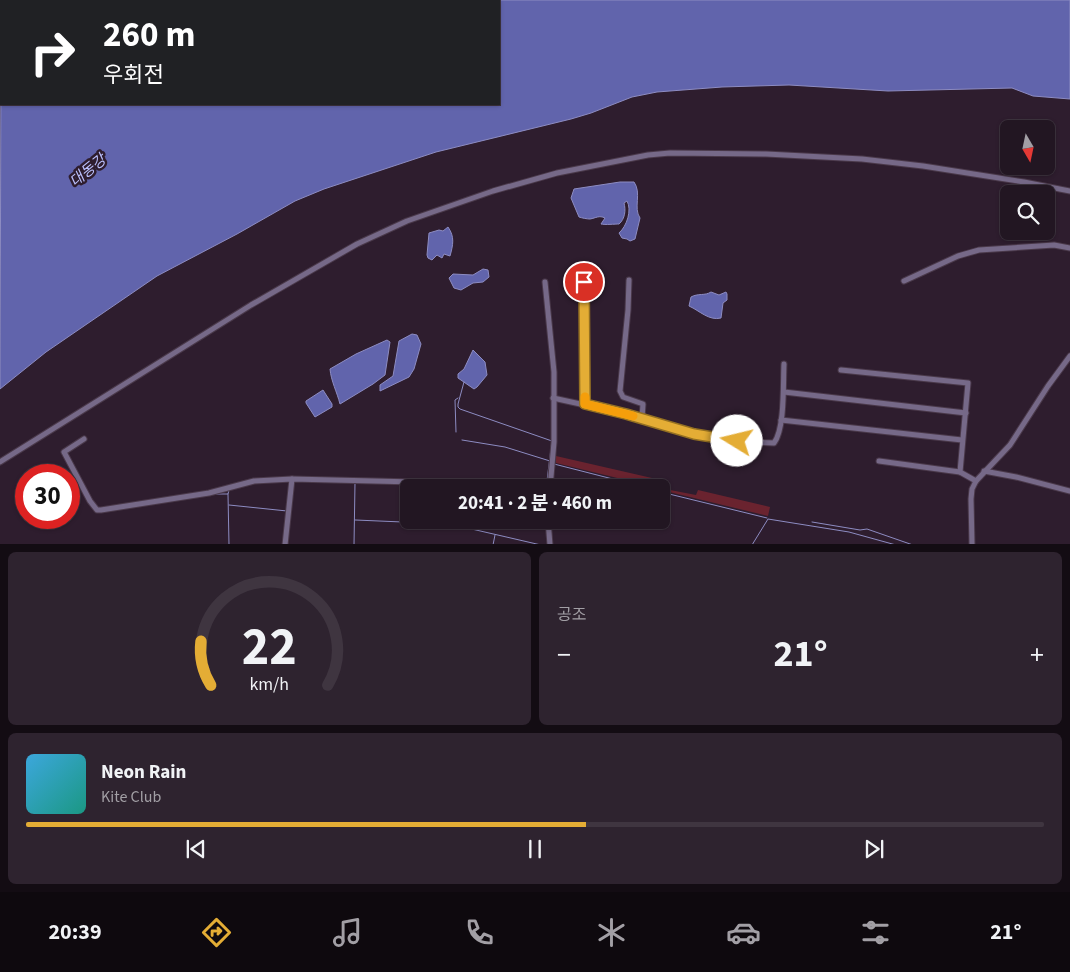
<!DOCTYPE html>
<html lang="ko">
<meta charset="utf-8">
<style>
body{margin:0;font-family:"Source Sans 3","Noto Sans KR",sans-serif;background:#2e232f;color:#f1f3f6;height:100vh;display:flex;flex-direction:column;font-size:19px;white-space:nowrap}
*{box-sizing:border-box;margin:0}
p{font-size:16px;color:#a29fa5}
.icon{flex:none;width:28px;height:28px;fill:none;stroke:currentColor;stroke-width:2;stroke-linecap:round;stroke-linejoin:round}
.map{position:relative;height:544px;overflow:hidden}
.side{display:flex;flex-direction:column;gap:8px;padding:8px;background:#130c13;flex:1}
.side>*{flex:none}
.top-card{position:absolute;left:0px;top:0px;width:500px;height:105px;box-shadow:0 1px 4px #0004,0 0 0 1px #3f3540;background:#202124;color:#fff;overflow:hidden}
.needle{width:32px;rotate:171deg}
.tools{position:absolute;left:1000px;top:120px;display:grid;gap:10px}
.tools a{display:grid;place-items:center;width:55px;height:55px;border-radius:8px;background:#221622;box-shadow:0 1px 4px #0004,0 0 0 1px #3f3540;font-size:25px}
.speed{position:absolute;left:15px;top:464px;display:flex;gap:10px;font-size:25px;font-weight:700;text-align:center}
.speed>*{display:grid;place-content:center;width:65px;height:65px;border-radius:50%;background:#221622;box-shadow:0 1px 4px #0004,0 0 0 1px #3f3540;line-height:1}
.speed .limit{border:8px solid #d22;background:#fff;color:#111}
.pin{position:absolute;display:grid;place-items:center;width:42px;height:42px;color:#fff;margin:-21px;border:2px solid #fff;border-radius:50%;box-shadow:0 1px 5px #0007}
.me{position:absolute;width:55px;margin:-28px;rotate:279deg;stroke-linejoin:round;filter:drop-shadow(0 0 4px #0008)}
.turn{display:flex;align-items:center;gap:18px;height:105px;padding:0 20px;font-size:22px}
.turn .icon{width:65px;height:65px;stroke-width:2.5}
.turn b{display:block;font-size:35px;line-height:42px}
.big{font-size:38px;font-weight:700;line-height:1.1}
.side .card{flex:1;display:flex;flex-direction:column;justify-content:center;gap:8px;min-width:0;padding:0 18px;border-radius:8px;background:#2e232f}
.side .dial{align-items:center;gap:0}
.dial svg{height:130px;overflow:visible;fill:none;stroke:#3f3540;stroke-width:7;stroke-linecap:round;text-anchor:middle}
.dial text{fill:#f1f3f6;stroke:none}
.song{display:flex;align-items:center;gap:15px}
.cover{width:60px;height:60px;border-radius:8px;background:linear-gradient(135deg,hsl(200 70% 55%),hsl(170 70% 35%))}
.played{height:5px;border-radius:2px;background:linear-gradient(90deg,#e4ad35 55%,#3f3540 55%)}
.keys{display:flex;justify-content:space-around;direction:ltr}
.heat{display:flex;justify-content:space-between;align-items:center;font-size:28px;direction:ltr}
.side .tiles{flex:1;display:grid;gap:8px;grid-template-columns:1fr 1fr}
.card:last-child{grid-column:span 2}
.trip{position:absolute;left:400px;top:479px;width:270px;height:50px;border-radius:8px;background:#221622;box-shadow:0 1px 4px #0004,0 0 0 1px #3f3540;font-weight:700;line-height:50px;text-align:center}
.dock{display:flex;height:80px;justify-content:space-around;align-items:center;background:#0e090e;color:#a29fa5}
.dock .icon{width:35px;height:35px}
.dock .current{color:#e4ad35}
.dock b{font-size:22px;color:#f1f3f6}
.map>svg:first-child{display:block}
.green{fill:#6a232f}
.water{fill:#6164ac;stroke:#8d8cc2}
.lines{fill:none;stroke-linecap:round;stroke-linejoin:round}
.stream{stroke:#8d8cc2;stroke-width:1}
.minor-casing{stroke:#4a394a;stroke-width:7}
.minor{stroke:#766988;stroke-width:5}
.route-casing{stroke:#947022;stroke-width:12}
.route{stroke:#e4ad35;stroke-width:9}
.slow{stroke:#f59e0b;stroke-width:9}
.labels{text-anchor:middle;dominant-baseline:central;stroke-width:5;stroke-linejoin:round;paint-order:stroke}
.water-label{font-size:15px;font-style:italic;fill:#bbc0fd;stroke:#2e1d2e}
</style>
<div class="map">
<svg width="1070" height="545" viewBox="0 0 1070 545">
<rect width="100%" height="100%" fill="#2e1d2e"/>
<polygon class="green" points="556,456 665,481 665,489 696,495 698,490 770,507 768,516 661,490 661,488 654,487 556,463"/>
<g class="water">
<polygon points="100,0 1070,0 1070,99 1033,96 1012,88 888,91 789,85 722,87 657,92 632,97 591,113 571,119 436,152 324,189 295,201 237,234 157,276 46,352 0,389 1,52 1,104 499,104 499,1 97,1"/>
<path d="M 620,182 L 634,182 C 642,193 633,208 640,218 L 635,239 L 630,241 L 627,239 L 622,238 L 619,233 C 627,226 632,210 627,201 L 624,203 C 626,210 625,219 619,224 C 615,224 605,225 601,224 L 605,218 C 599,215 596,218 590,219 C 587,219 582,218 579,217 L 571,198 L 574,189 Z"/>
<path d="M 448,227 C 455,237 453,245 450,256 L 444,254 L 442,258 L 437,255 L 432,260 L 428,258 L 427,255 L 429,233 L 439,230 L 443,231 Z"/>
<polygon points="483,269 488,270 489,277 483,282 473,283 461,290 454,288 449,278 453,274 473,275"/>
<path d="M 711,292 L 719,295 L 726,292 L 727,294 L 727,300 L 723,303 L 721,318 C 709,321 700,311 689,306 L 691,297 C 698,293 705,296 711,292 Z"/>
<polygon points="412,334 417,335 421,344 414,369 409,377 380,391 380,385 393,376 399,341"/>
<path d="M 387,340 L 390,342 L 385,375 L 373,384 L 340,404 C 337,392 331,381 330,369 L 356,354 Z"/>
<polygon points="473,350 485,362 487,375 477,387 474,389 458,378 458,374 464,369"/>
<polygon points="323,390 332,404 332,407 315,417 306,403 306,401"/>
</g>
<g class="lines">
<g class="stream">
<polyline points="464,382 458,404 458,407 460,409 552,441"/>
<polyline points="456,432 455,400 458,398"/>
<polyline points="462,440 505,447 550,461"/>
<polyline points="554,464 648,488"/>
<polyline points="547,481 552,440"/>
<polyline points="411,488 411,487"/>
<polyline points="661,492 767,518"/>
<polyline points="213,494 228,494 229,490"/>
<polyline points="228,494 229,545"/>
<polyline points="229,505 287,511"/>
<polyline points="355,520 450,524 541,545"/>
<polyline points="812,522 860,530 867,529 913,545"/>
<polyline points="354,545 355,483"/>
<polyline points="493,545 495,535"/>
<polyline points="752,545 768,519 849,532 896,545"/>
</g>
<g class="minor-casing">
<g id="minor">
<polyline points="629,280 628,310 620,391 623,397 643,404 642,418"/>
<polyline points="904,281 958,256 979,250 1054,245 1070,248"/>
<polyline points="545,282 554,372 554,442 550,488"/>
<polyline points="584,282 585,404"/>
<polyline points="841,370 968,383 960,472 976,481"/>
<polyline points="784,392 966,413"/>
<path d="M 553,398 L 626,414 L 694,434 L 747,442 L 774,443 C 785,429 783,383 784,364"/>
<polyline points="781,420 962,440"/>
<polyline points="84,439 64,452 90,501 97,510 101,510 209,493 254,481 292,479 456,483 519,488"/>
<polyline points="879,461 960,472"/>
<polyline points="0,462 251,305 357,244 407,221 493,191 557,173 648,155 670,153 766,154 862,159 923,166 1024,182 1070,191"/>
<polyline points="984,471 1016,477 1070,491"/>
<polyline points="548,520 550,545"/>
<polyline points="285,545 292,479"/>
<polyline points="972,545 971,499 972,489 976,481 1010,445 1048,386 1070,356"/>
</g>
</g>
<use href="#minor" class="minor"/>
</g>
<g class="lines">
<g class="route-casing">
<polyline id="route" points="584,282 585,404 626,414 694,434 737,441"/>
</g>
<use href="#route" class="route"/>
<polyline class="slow" points="585,397 585,404 633,416"/>
</g>
<g class="labels">
<g class="water-label">
<text transform="translate(88 171) rotate(-39)">대동강</text>
</g>
</g>
</svg>
<div class="tools">
<a><svg class="needle" viewBox="-14 -14 28 28"><path d="M0-13l5 13h-10z" fill="#e53935"/><path d="M0 13l5-13h-10z" fill="#a29fa5"/></svg></a>
<a><svg class="icon" aria-label="search" viewBox="0 0 24 24"><circle cx="10" cy="10" r="6"/><path d="M15 15l6 6"/></svg></a>
</div>
<div class="speed"><div class="limit">30</div></div>
<div class="pin" style="left:584px;top:282px;background:#d93025"><svg class="icon" aria-label="arrive" viewBox="0 0 24 24"><path d="M6 21V4h12l-3 4 3 4H6"/></svg></div>
<svg class="me" style="left:737px;top:441px" viewBox="-20 -20 40 40"><circle r="19" fill="#fff"/><path d="M0-13L10 11 0 6-10 11z" fill="#e4ad35"/></svg>
<div class="trip">20:41 · 2 분 · 460 m</div>
<div class="top-card">
<div class="turn"><svg class="icon" aria-label="right" viewBox="0 0 24 24"><path d="M7 20v-9h11M14 6l5 5-5 5"/></svg><div><b>260 m</b>우회전</div></div>
</div>
</div>
<section class="side">
<div class="tiles">
<div class="card dial"><svg viewBox="0 0 100 80">
<path d="M14 69A42 42 0 1 1 86 69"/>
<path d="M14 69A42 42 0 0 1 8 42" stroke="#e4ad35"/>
<text x="50" y="56" font-size="32" font-weight="700">22</text>
<text x="50" y="72" font-size="11">km/h</text>
</svg></div>
<div class="card"><p>공조</p>
<div class="heat"><a>−</a><b class="big">21°</b><a>+</a></div>
</div>
<div class="card">
<div class="song"><i class="cover"></i><div><b>Neon Rain</b><p>Kite Club</p></div></div>
<div class="played"></div>
<div class="keys"><svg class="icon" aria-label="previous" viewBox="0 0 24 24"><path d="M18 5L8 12l10 7zM5 5v14"/></svg><svg class="icon" aria-label="pause" viewBox="0 0 24 24"><path d="M8 5v14M16 5v14"/></svg><svg class="icon" aria-label="next" viewBox="0 0 24 24"><path d="M6 5l10 7-10 7zM19 5v14"/></svg></div>
</div>
</div>
</section>
<nav class="dock">
<b>20:39</b>
<svg class="icon current" aria-label="directions" viewBox="0 0 24 24"><path d="M12 3l9 9-9 9-9-9zM9 14v-3h6M13 9l2 2-2 2"/></svg>
<svg class="icon" aria-label="music" viewBox="0 0 24 24"><path d="M9 18V5l10-2v13"/><circle cx="6" cy="18" r="3"/><circle cx="16" cy="16" r="3"/></svg>
<svg class="icon" aria-label="phone" viewBox="0 0 24 24"><path d="M5 4h4l2 5-3 2q2 4 5 5l2-3 5 2v4C11 20 4 13 5 4z"/></svg>
<svg class="icon" aria-label="climate" viewBox="0 0 24 24"><path d="M12 3v18M4 7l16 10M4 17L20 7"/></svg>
<svg class="icon" aria-label="car" viewBox="0 0 24 24"><path d="M5 17H2v-5l4-1 3-4h7l3 4 3 1v5h-3M9 17h6M6 11h13"/><circle cx="7" cy="17" r="2"/><circle cx="17" cy="17" r="2"/></svg>
<svg class="icon" aria-label="filters" viewBox="0 0 24 24"><path d="M4 7h16M4 17h16"/><circle cx="9" cy="7" r="2"/><circle cx="15" cy="17" r="2"/></svg>
<b>21°</b>
</nav>
